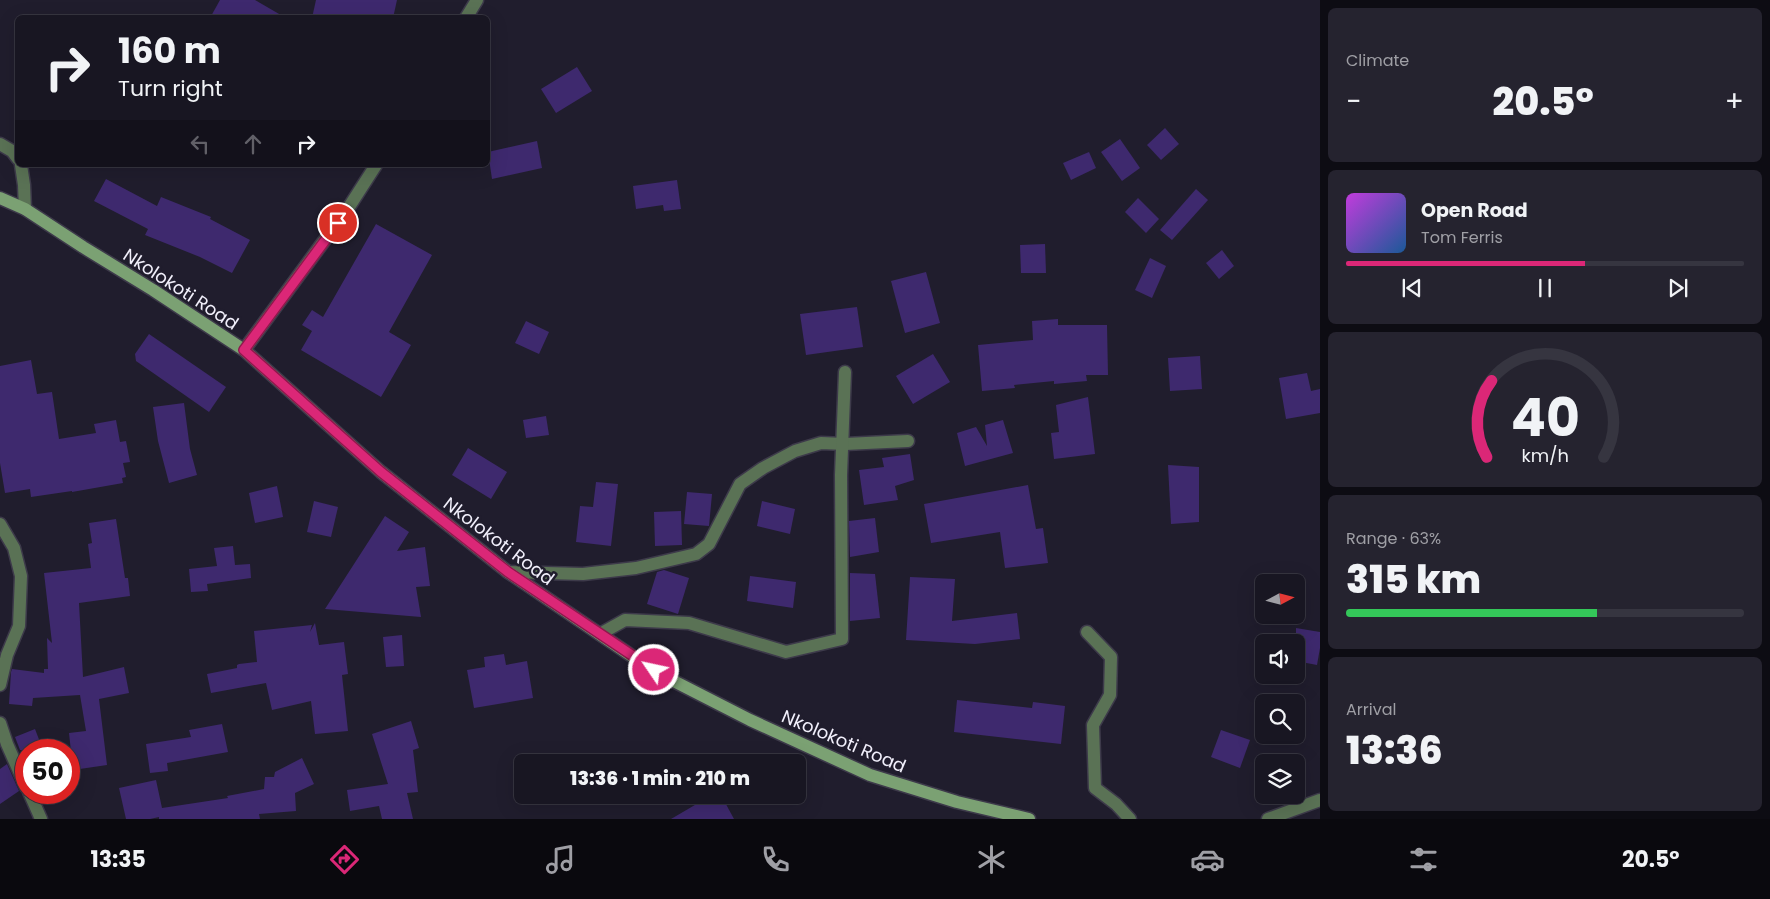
<!DOCTYPE html>
<meta charset="utf-8">
<style>
body{margin:0;font-family:Poppins,sans-serif;background:#25232f;color:#f1f3f6;height:100vh;display:flex;flex-direction:column;font-size:19px;white-space:nowrap}
*{box-sizing:border-box;margin:0}
p{font-size:16px;color:#9f9fa5}
.icon{flex:none;width:28px;height:28px;fill:none;stroke:currentColor;stroke-width:2;stroke-linecap:round;stroke-linejoin:round}
.map{position:relative;flex:1;overflow:hidden}
.sheet{display:flex;flex-direction:column;gap:8px;padding:8px;background:#0d0c13;width:450px}
.sheet>*{flex:none}
.guide{position:absolute;left:15px;top:15px;width:475px;height:152px;border-radius:8px;box-shadow:0 5px 20px #0002,0 0 0 1px #363540;background:#181622;color:#f1f3f6;overflow:hidden}
.needle{width:32px;rotate:83deg}
.tools{position:absolute;left:1255px;top:574px;display:grid;gap:10px}
.tools a{display:grid;place-items:center;width:50px;height:50px;border-radius:8px;background:#181622;box-shadow:0 5px 20px #0002,0 0 0 1px #363540;font-size:25px}
.speed{position:absolute;left:15px;top:739px;display:flex;gap:10px;font-size:25px;font-weight:700;text-align:center}
.speed>*{display:grid;place-content:center;width:65px;height:65px;border-radius:50%;background:#181622;box-shadow:0 5px 20px #0002,0 0 0 1px #363540;line-height:1}
.speed .limit{border:8px solid #d22;background:#fff;color:#111}
.pin{position:absolute;display:grid;place-items:center;width:42px;height:42px;color:#fff;margin:-21px;border:2px solid #fff;border-radius:50%;box-shadow:0 1px 5px #0007}
.me{position:absolute;width:55px;margin:-28px;rotate:304deg;stroke-linejoin:round;filter:drop-shadow(0 0 4px #0008)}
.turn{display:flex;align-items:center;gap:18px;height:105px;padding:0 20px;font-size:22px}
.turn .icon{width:65px;height:65px;stroke-width:2.5}
.turn b{display:block;font-size:35px;line-height:42px}
.lanes{display:flex;align-items:center;height:48px;padding:0 20px;background:#0003;justify-content:center;gap:25px;direction:ltr}
.lanes .off{opacity:.35}
.big{font-size:38px;font-weight:800;line-height:1.1}
.sheet .tile{flex:1;display:flex;flex-direction:column;justify-content:center;gap:8px;min-width:0;padding:0 18px;border-radius:8px;background:#25232f}
.sheet .dial{align-items:center;gap:0}
.dial svg{height:130px;overflow:visible;fill:none;stroke:#363540;stroke-width:7;stroke-linecap:round;text-anchor:middle}
.dial text{fill:#f1f3f6;stroke:none}
.song{display:flex;align-items:center;gap:15px}
.cover{width:60px;height:60px;border-radius:8px;background:linear-gradient(135deg,hsl(290 70% 55%),hsl(210 70% 35%))}
.played{height:5px;border-radius:2px;background:linear-gradient(90deg,#db2777 60%,#363540 60%)}
.keys{display:flex;justify-content:space-around;direction:ltr}
.heat{display:flex;justify-content:space-between;align-items:center;font-size:28px;direction:ltr}
.charge{height:8px;border-radius:4px;background:linear-gradient(90deg,#34c759 63%,#363540 0)}
.trip{position:absolute;left:514px;top:754px;width:292px;height:50px;border-radius:8px;background:#181622;box-shadow:0 5px 20px #0002,0 0 0 1px #363540;font-weight:800;line-height:50px;text-align:center}
.dock{display:flex;height:80px;justify-content:space-around;align-items:center;background:#0a090e;color:#9f9fa5}
.dock .icon{width:35px;height:35px}
.dock .on{color:#db2777}
.dock b{font-size:22px;color:#f1f3f6}
main{display:flex;flex:1;min-height:0}
.map>svg:first-child{display:block}
.building{fill:#3e296e}
.lines{fill:none;stroke-linecap:round;stroke-linejoin:round}
.street-casing{stroke:#3d3a4a;stroke-width:15}
.secondary-casing{stroke:#3d3a4a;stroke-width:15}
.street{stroke:#5a7255;stroke-width:12}
.secondary{stroke:#7ba173;stroke-width:12}
.route-casing{stroke:#8e194d;stroke-width:12}
.route{stroke:#db2777;stroke-width:9}
.labels{text-anchor:middle;dominant-baseline:central;stroke-width:5;stroke-linejoin:round;paint-order:stroke}
.street-label{font-size:18px;fill:#f1effb;stroke:#201d2d}
</style>
<main>
<div class="map">
<svg width="1320" height="819" viewBox="0 0 1320 819">
<rect width="100%" height="100%" fill="#201d2d"/>
<g class="building">
<polygon points="220,0 255,0 286,18 210,18"/>
<polygon points="316,0 397,0 393,18 312,18"/>
<polygon points="577,67 592,91 556,113 541,89"/>
<polygon points="1165,128 1179,144 1161,160 1147,145"/>
<polygon points="1120,139 1140,168 1122,181 1101,152"/>
<polygon points="537,141 542,168 492,179 488,152"/>
<polygon points="1089,152 1096,168 1071,180 1063,163"/>
<polygon points="106,179 157,206 161,197 211,217 210,219 250,240 232,273 200,257 145,235 148,229 94,201"/>
<polygon points="677,180 681,209 664,211 663,205 636,209 633,186"/>
<polygon points="1196,189 1208,200 1172,240 1160,230"/>
<polygon points="1138,198 1159,219 1146,233 1125,212"/>
<polygon points="376,224 432,255 389,332 411,345 381,397 301,350 312,331 302,325 312,310 323,317"/>
<polygon points="1045,244 1046,273 1021,273 1020,245"/>
<polygon points="1222,250 1234,266 1219,279 1206,263"/>
<polygon points="1150,258 1166,266 1152,298 1135,290"/>
<polygon points="926,272 940,323 905,333 891,281"/>
<polygon points="857,307 863,347 806,355 800,314"/>
<polygon points="1058,319 1058,325 1107,325 1108,375 1086,375 1087,381 1054,384 1054,381 1014,385 1015,388 982,391 978,345 1033,340 1032,321"/>
<polygon points="526,321 549,332 539,354 515,343"/>
<polygon points="149,334 226,387 209,412 136,361 135,354"/>
<polygon points="933,354 950,382 913,404 896,376"/>
<polygon points="1200,356 1202,389 1170,391 1168,358"/>
<polygon points="31,360 37,394 52,392 59,439 96,433 94,424 116,420 120,442 126,441 130,462 123,463 126,477 122,478 123,483 72,492 72,491 31,497 30,489 5,493 0,463 0,366"/>
<polygon points="1307,373 1311,391 1320,389 1320,413 1286,419 1279,378"/>
<polygon points="1088,397 1095,454 1054,459 1051,433 1059,432 1056,405"/>
<polygon points="184,403 190,449 197,475 169,483 158,441 153,407"/>
<polygon points="546,416 549,435 526,438 523,420"/>
<polygon points="1003,420 1013,453 965,466 957,433 976,427 987,446 985,425"/>
<polygon points="468,448 507,472 491,499 452,475"/>
<polygon points="910,454 914,480 895,486 898,500 864,505 859,470 884,467 882,458"/>
<polygon points="1168,465 1199,467 1199,522 1171,524"/>
<polygon points="596,482 618,484 611,546 576,542 580,506 593,507"/>
<polygon points="1028,485 1036,529 1043,528 1048,563 1005,568 1000,532 931,543 924,504"/>
<polygon points="277,486 283,517 255,523 249,493"/>
<polygon points="687,492 712,494 709,526 684,524"/>
<polygon points="314,501 338,507 331,537 307,532"/>
<polygon points="762,501 795,509 790,534 757,526"/>
<polygon points="681,511 682,545 655,546 654,512"/>
<polygon points="385,516 409,532 397,551 425,547 430,586 416,587 421,617 325,609"/>
<polygon points="875,518 879,552 850,557 849,521"/>
<polygon points="116,519 125,578 128,578 130,596 79,603 83,677 124,667 129,693 99,699 107,765 73,770 69,733 86,731 80,695 33,698 32,706 9,704 11,672 12,669 44,673 44,669 48,669 47,638 52,643 44,573 91,568 88,544 92,543 89,523"/>
<polygon points="233,546 235,565 250,564 251,578 207,584 208,591 191,592 189,569 217,566 214,548"/>
<polygon points="664,570 689,578 678,614 647,604 657,572"/>
<polygon points="850,573 875,574 880,618 850,621"/>
<polygon points="750,576 796,582 793,608 747,601"/>
<polygon points="910,577 955,579 952,621 1017,613 1020,639 975,644 906,640"/>
<polygon points="315,623 319,645 344,642 348,674 342,675 348,731 315,734 311,701 272,710 266,683 211,693 207,674 237,668 237,665 239,664 257,662 254,631 312,625 310,632"/>
<polygon points="1296,628 1320,632 1320,648 1317,665 1296,661"/>
<polygon points="402,635 404,666 386,667 383,637"/>
<polygon points="504,654 506,665 527,661 533,698 474,708 467,670 485,667 484,657"/>
<polygon points="957,700 1032,708 1033,702 1065,706 1061,744 954,732"/>
<polygon points="411,721 419,748 413,750 418,792 407,793 413,819 382,819 379,806 350,811 347,790 388,784 372,734"/>
<polygon points="222,724 228,752 167,763 168,771 150,773 146,744 191,737 189,730"/>
<polygon points="35,729 43,750 26,750 26,767 20,754 26,750 20,750 15,737"/>
<polygon points="1221,730 1250,740 1240,768 1211,757"/>
<polygon points="302,758 314,784 295,793 296,811 259,814 260,819 159,819 159,817 150,819 126,819 119,788 156,780 162,808 228,798 227,796 264,789 265,777 274,777 275,772"/>
<polygon points="7,764 19,791 0,804 0,769"/>
<polygon points="712,795 721,795 734,819 671,819"/>
</g>
<g class="lines">
<g class="street-casing">
<g id="street">
<polyline points="466,18 477,0"/>
<polyline points="0,144 12,151 18,159"/>
<polyline points="21,165 24,185 25,209"/>
<polyline points="244,350 349,207 376,165"/>
<polyline points="0,524 14,548 21,576 19,626 7,655 0,685"/>
<polyline points="508,572 583,574 636,568 696,554 709,544 740,484 763,468 795,451 821,443 845,444 908,441"/>
<polyline points="1087,632 1111,657 1110,695 1093,725 1095,788 1116,804 1130,819"/>
<polyline points="600,634 625,620 689,623 786,652 842,639 841,475 845,372"/>
<polyline points="0,723 7,744 26,787"/>
<polyline points="29,792 41,819"/>
<polyline points="1268,819 1320,800"/>
</g>
</g>
<g class="secondary-casing">
<polyline id="secondary" points="0,198 25,209 83,247 153,290 244,350 381,472 508,572 654,671 750,720 870,775 957,802 1029,819"/>
</g>
<use href="#street" class="street"/>
<use href="#secondary" class="secondary"/>
</g>
<g class="lines">
<g class="route-casing">
<polyline id="route" points="338,223 244,350 381,472 508,572 654,670"/>
</g>
<use href="#route" class="route"/>
</g>
<g class="labels">
<g class="street-label">
<text transform="translate(181 289) rotate(33)">Nkolokoti Road</text>
<text transform="translate(499 541) rotate(37)">Nkolokoti Road</text>
<text transform="translate(844 741) rotate(23)">Nkolokoti Road</text>
</g>
</g>
</svg>
<div class="tools">
<a><svg class="needle" viewBox="-14 -14 28 28"><path d="M0-13l5 13h-10z" fill="#e53935"/><path d="M0 13l5-13h-10z" fill="#9f9fa5"/></svg></a>
<a><svg class="icon" aria-label="sound" viewBox="0 0 24 24"><path d="M4 9h4l5-4v14l-5-4H4zM17 9q2 3 0 6"/></svg></a>
<a><svg class="icon" aria-label="search" viewBox="0 0 24 24"><circle cx="10" cy="10" r="6"/><path d="M15 15l6 6"/></svg></a>
<a><svg class="icon" aria-label="layers" viewBox="0 0 24 24"><path d="M12 4l9 5-9 5-9-5zM3 14l9 5 9-5"/></svg></a>
</div>
<div class="speed"><div class="limit">50</div></div>
<div class="pin" style="left:338px;top:223px;background:#d93025"><svg class="icon" aria-label="arrive" viewBox="0 0 24 24"><path d="M6 21V4h12l-3 4 3 4H6"/></svg></div>
<svg class="me" style="left:654px;top:670px" viewBox="-20 -20 40 40"><circle r="17" fill="#db2777" stroke="#fff" stroke-width="3"/><path d="M0-11L8 9 0 5-8 9z" fill="#fff"/></svg>
<div class="trip">13:36 · 1 min · 210 m</div>
<div class="guide">
<div class="turn"><svg class="icon" aria-label="right" viewBox="0 0 24 24"><path d="M7 20v-9h11M14 6l5 5-5 5"/></svg><div><b>160 m</b>Turn right</div></div>
<div class="lanes"><svg class="icon off" aria-label="left" viewBox="0 0 24 24"><path d="M17 20v-9H6M10 6l-5 5 5 5"/></svg><svg class="icon off" aria-label="ahead" viewBox="0 0 24 24"><path d="M12 20V5M6 11l6-6 6 6"/></svg><svg class="icon" aria-label="right" viewBox="0 0 24 24"><path d="M7 20v-9h11M14 6l5 5-5 5"/></svg></div>
</div>
</div>
<section class="sheet">
<div class="tile"><p>Climate</p>
<div class="heat"><a>−</a><b class="big">20.5°</b><a>+</a></div>
</div>
<div class="tile">
<div class="song"><i class="cover"></i><div><b>Open Road</b><p>Tom Ferris</p></div></div>
<div class="played"></div>
<div class="keys"><svg class="icon" aria-label="previous" viewBox="0 0 24 24"><path d="M18 5L8 12l10 7zM5 5v14"/></svg><svg class="icon" aria-label="pause" viewBox="0 0 24 24"><path d="M8 5v14M16 5v14"/></svg><svg class="icon" aria-label="next" viewBox="0 0 24 24"><path d="M6 5l10 7-10 7zM19 5v14"/></svg></div>
</div>
<div class="tile dial"><svg viewBox="0 0 100 80">
<path d="M14 69A42 42 0 1 1 86 69"/>
<path d="M14 69A42 42 0 0 1 17 22" stroke="#db2777"/>
<text x="50" y="56" font-size="32" font-weight="700">40</text>
<text x="50" y="72" font-size="11">km/h</text>
</svg></div>
<div class="tile"><p>Range · 63%</p><b class="big">315 km</b><div class="charge"></div></div>
<div class="tile"><p>Arrival</p><b class="big">13:36</b></div>
</section>
</main>
<nav class="dock">
<b>13:35</b>
<svg class="icon on" aria-label="directions" viewBox="0 0 24 24"><path d="M12 3l9 9-9 9-9-9zM9 14v-3h6M13 9l2 2-2 2"/></svg>
<svg class="icon" aria-label="music" viewBox="0 0 24 24"><path d="M9 18V5l10-2v13"/><circle cx="6" cy="18" r="3"/><circle cx="16" cy="16" r="3"/></svg>
<svg class="icon" aria-label="phone" viewBox="0 0 24 24"><path d="M5 4h4l2 5-3 2q2 4 5 5l2-3 5 2v4C11 20 4 13 5 4z"/></svg>
<svg class="icon" aria-label="climate" viewBox="0 0 24 24"><path d="M12 3v18M4 7l16 10M4 17L20 7"/></svg>
<svg class="icon" aria-label="car" viewBox="0 0 24 24"><path d="M5 17H2v-5l4-1 3-4h7l3 4 3 1v5h-3M9 17h6M6 11h13"/><circle cx="7" cy="17" r="2"/><circle cx="17" cy="17" r="2"/></svg>
<svg class="icon" aria-label="filters" viewBox="0 0 24 24"><path d="M4 7h16M4 17h16"/><circle cx="9" cy="7" r="2"/><circle cx="15" cy="17" r="2"/></svg>
<b>20.5°</b>
</nav>
